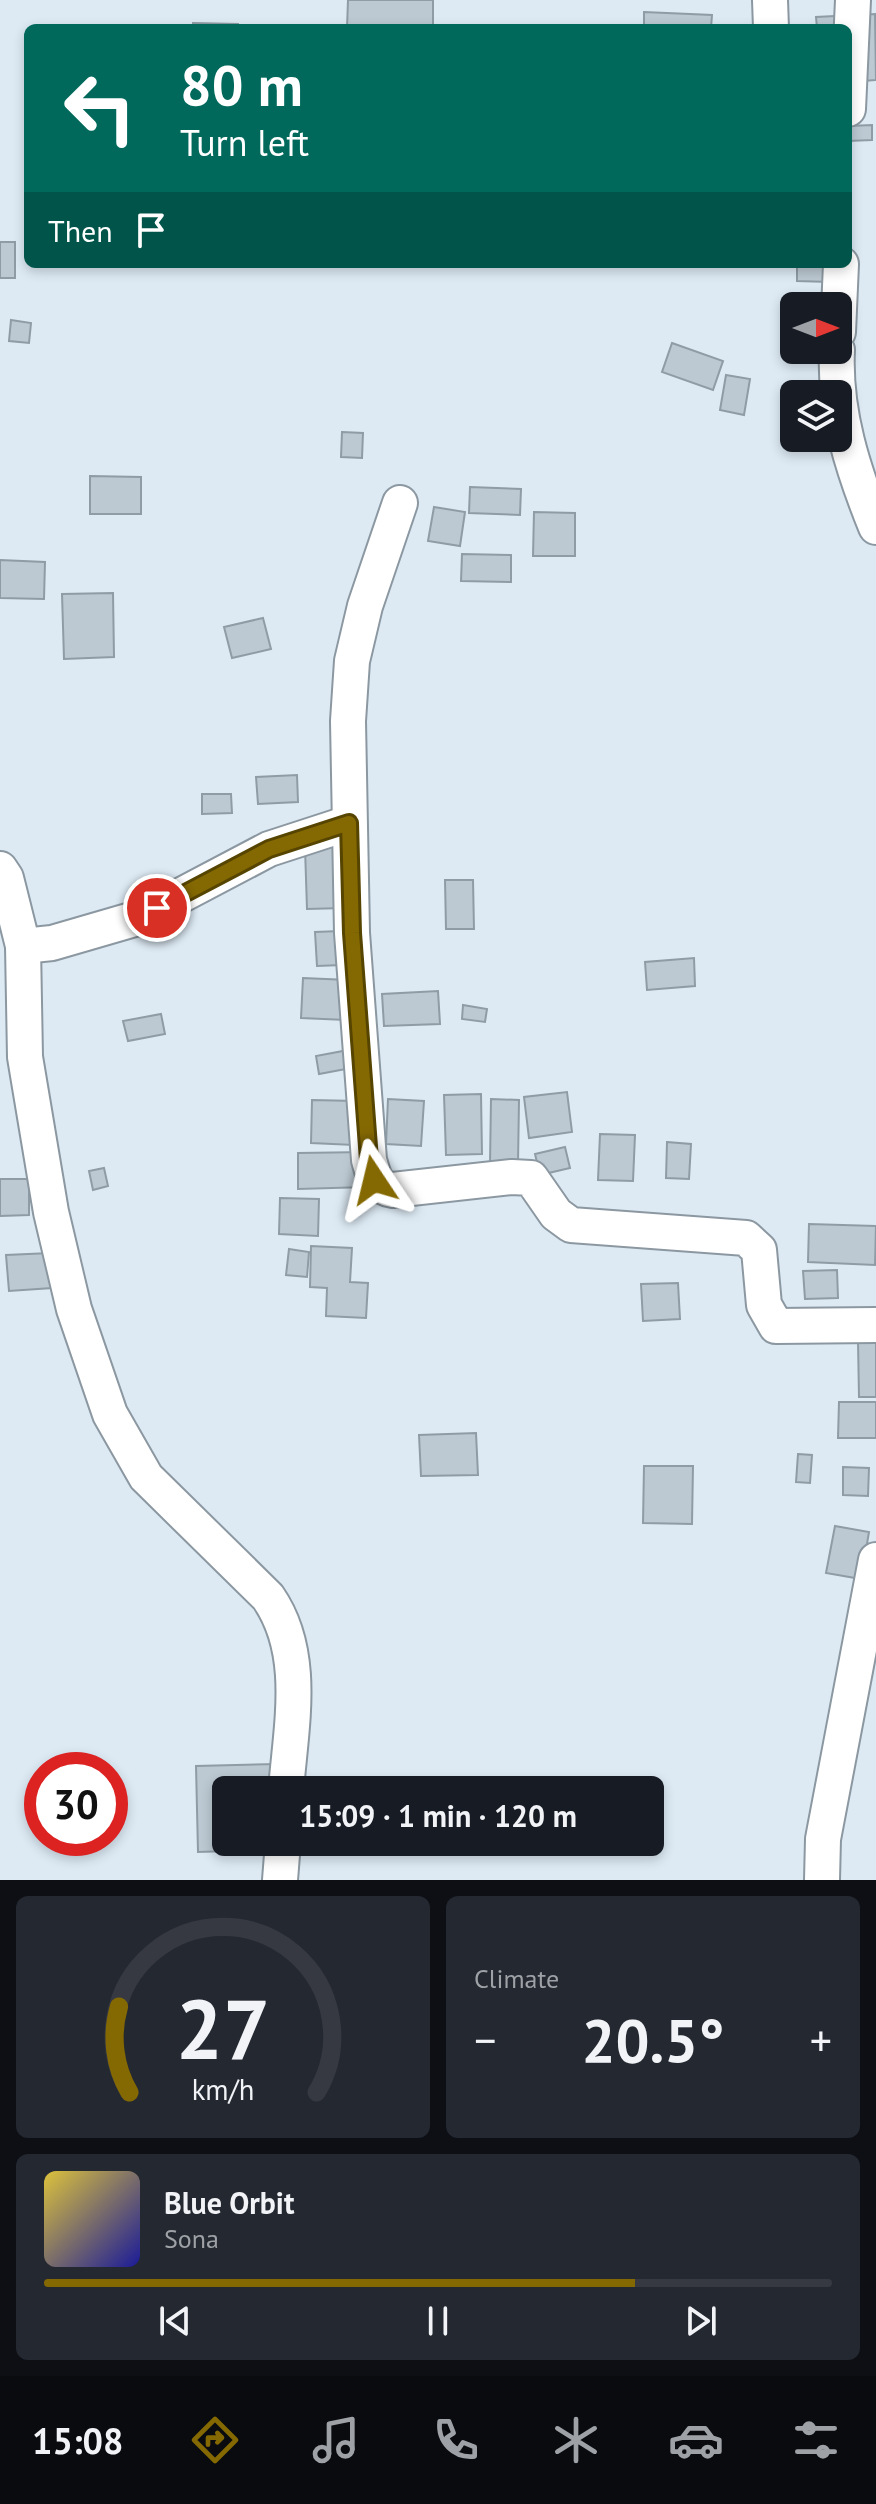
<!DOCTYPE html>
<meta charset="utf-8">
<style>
body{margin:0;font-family:"PT Sans",sans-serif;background:#242831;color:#f1f3f6;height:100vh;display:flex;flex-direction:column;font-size:30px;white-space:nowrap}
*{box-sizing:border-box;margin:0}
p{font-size:26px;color:#9ea1a6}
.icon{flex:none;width:44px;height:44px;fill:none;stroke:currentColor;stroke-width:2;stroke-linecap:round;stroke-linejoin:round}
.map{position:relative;height:1880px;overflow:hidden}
.sheet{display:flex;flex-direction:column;gap:16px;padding:16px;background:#0d0f14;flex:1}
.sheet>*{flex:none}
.guide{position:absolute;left:24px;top:24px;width:828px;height:244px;border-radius:12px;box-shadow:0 4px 12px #0003;background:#00695c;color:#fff;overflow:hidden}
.needle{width:52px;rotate:90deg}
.buttons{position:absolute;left:780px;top:292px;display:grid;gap:16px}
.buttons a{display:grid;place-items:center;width:72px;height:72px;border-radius:12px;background:#171b24;box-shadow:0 4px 12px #0003;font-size:40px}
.speed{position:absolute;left:24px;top:1752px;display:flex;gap:16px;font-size:40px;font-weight:700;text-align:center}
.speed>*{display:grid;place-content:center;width:104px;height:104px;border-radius:50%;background:#171b24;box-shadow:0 4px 12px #0003;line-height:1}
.speed .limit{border:12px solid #d22;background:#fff;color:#111}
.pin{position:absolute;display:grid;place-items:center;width:68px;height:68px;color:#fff;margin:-34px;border:4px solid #fff;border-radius:50%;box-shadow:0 2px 8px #0007}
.me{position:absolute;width:88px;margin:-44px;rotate:350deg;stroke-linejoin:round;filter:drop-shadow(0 0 6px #0008)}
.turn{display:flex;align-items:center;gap:28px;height:168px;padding:0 24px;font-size:36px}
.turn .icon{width:104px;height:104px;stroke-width:2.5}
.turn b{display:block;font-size:56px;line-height:68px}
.then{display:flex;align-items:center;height:76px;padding:0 24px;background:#0003;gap:16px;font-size:30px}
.big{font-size:60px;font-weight:800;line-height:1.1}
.sheet .card{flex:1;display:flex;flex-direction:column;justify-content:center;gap:12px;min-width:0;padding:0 28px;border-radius:12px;background:#242831}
.sheet .dial{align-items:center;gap:0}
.dial svg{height:208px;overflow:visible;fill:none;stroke:#363941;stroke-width:7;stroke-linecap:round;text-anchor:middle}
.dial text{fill:#f1f3f6;stroke:none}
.song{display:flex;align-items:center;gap:24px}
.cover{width:96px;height:96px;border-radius:12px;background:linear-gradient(135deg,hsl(50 70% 55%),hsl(240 70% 35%))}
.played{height:8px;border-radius:4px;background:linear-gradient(90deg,#846802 75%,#363941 75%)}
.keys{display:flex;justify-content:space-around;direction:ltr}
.heat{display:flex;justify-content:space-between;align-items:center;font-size:44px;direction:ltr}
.sheet .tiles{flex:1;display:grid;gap:16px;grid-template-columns:1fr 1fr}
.card:last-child{grid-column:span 2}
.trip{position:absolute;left:212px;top:1776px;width:452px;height:80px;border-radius:12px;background:#171b24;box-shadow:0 4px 12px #0003;font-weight:800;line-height:80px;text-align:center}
.dock{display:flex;height:128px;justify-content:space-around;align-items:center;background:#090b0e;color:#9ea1a6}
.dock .icon{width:56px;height:56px}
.dock .current{color:#846802}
.dock b{font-size:36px;color:#f1f3f6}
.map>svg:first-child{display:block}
.building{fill:#bcc9d2;stroke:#8f9ca5;stroke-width:2}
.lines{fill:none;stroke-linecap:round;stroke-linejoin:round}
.minor-casing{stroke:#8c98a1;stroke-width:38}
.minor{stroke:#fff;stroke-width:34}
.route-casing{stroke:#564401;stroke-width:20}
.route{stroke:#846802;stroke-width:14}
</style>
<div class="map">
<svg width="876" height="1880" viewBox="0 0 876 1880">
<rect width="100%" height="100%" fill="#ddeaf4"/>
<g class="building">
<polygon points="348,0 433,0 433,28 347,28"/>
<polygon points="644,12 712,15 711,28 644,28"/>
<polygon points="875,14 876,80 850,82 848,28 817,28 816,17"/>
<polygon points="193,23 238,24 238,28 193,28"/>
<polygon points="872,125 872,140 848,141 848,126"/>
<rect x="0" y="242" width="15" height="36"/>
<polygon points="797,264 830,264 830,282 797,281"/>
<polygon points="11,320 31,323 29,343 9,341"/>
<polygon points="672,343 723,361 713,390 662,372"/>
<polygon points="726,375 750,379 744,415 720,410"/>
<polygon points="342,432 363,433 362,458 341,457"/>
<polygon points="90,476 141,477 141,514 90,514"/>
<polygon points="470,487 521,489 520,515 469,513"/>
<polygon points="434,507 465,512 460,546 428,541"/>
<polygon points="534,512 575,513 575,556 533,556"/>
<polygon points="462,554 511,555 511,582 461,581"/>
<polygon points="0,560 45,562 44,599 0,598"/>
<polygon points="113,593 114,657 64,659 62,594"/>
<polygon points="263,618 271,649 232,658 224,627"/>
<polygon points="297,775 298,802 258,804 256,777"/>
<polygon points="202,794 231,794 232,813 202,814"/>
<polygon points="341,846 344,908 307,909 305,848"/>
<polygon points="445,880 473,880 474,929 446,929"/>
<polygon points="340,931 342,965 317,966 315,932"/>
<polygon points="694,958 695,986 647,990 645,962"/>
<polygon points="303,978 348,980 346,1020 301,1018"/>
<polygon points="438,991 440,1024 384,1026 382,994"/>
<polygon points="463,1005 487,1009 485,1022 462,1019"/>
<polygon points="161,1014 165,1034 128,1041 123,1021"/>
<polygon points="343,1051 346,1069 319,1074 316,1056"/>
<polygon points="567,1092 572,1132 529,1138 524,1097"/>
<polygon points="481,1094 482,1154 446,1155 444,1095"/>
<polygon points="388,1099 424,1101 421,1146 386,1144"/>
<polygon points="491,1099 519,1100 518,1164 490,1164"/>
<polygon points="312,1100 356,1101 354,1145 311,1143"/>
<polygon points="600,1134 635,1135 633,1181 598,1180"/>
<polygon points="667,1142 691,1144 689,1179 666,1178"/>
<polygon points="565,1147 570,1168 540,1175 535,1154"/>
<polygon points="366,1152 367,1187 298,1189 298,1153"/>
<polygon points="104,1168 108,1186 93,1190 89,1171"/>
<polygon points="0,1179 29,1179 29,1215 0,1216"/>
<polygon points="280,1198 319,1199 318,1236 279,1234"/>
<polygon points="809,1224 876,1226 875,1265 808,1262"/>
<polygon points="311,1246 352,1248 350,1282 368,1283 366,1318 326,1316 327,1288 310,1287"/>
<polygon points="289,1249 309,1252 307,1277 286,1275"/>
<polygon points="50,1253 52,1288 9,1291 6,1255"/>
<polygon points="837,1270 838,1298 805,1299 803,1271"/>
<polygon points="678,1283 680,1319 643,1321 641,1284"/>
<polygon points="876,1340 876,1397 859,1397 858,1341"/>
<polygon points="839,1402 876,1402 876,1438 838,1438"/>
<polygon points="476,1433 478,1475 421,1476 419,1435"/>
<polygon points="798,1454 812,1455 810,1483 796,1482"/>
<polygon points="644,1466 693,1466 692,1524 643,1523"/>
<polygon points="843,1467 869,1468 868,1496 843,1495"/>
<polygon points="835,1526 869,1532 861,1579 826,1573"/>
<polygon points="277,1764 278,1790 226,1790 226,1842 268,1842 269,1850 198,1852 196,1766"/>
</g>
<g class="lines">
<g class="minor-casing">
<g id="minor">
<polyline points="770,0 771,28"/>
<polyline points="848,109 853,0"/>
<polyline points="838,332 841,264"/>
<path d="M 837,350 C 834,412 853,470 876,527"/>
<path d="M 400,503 L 365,606 L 352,661 L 348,721 L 352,933 L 369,1160 C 374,1177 375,1187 393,1190 L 512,1177 L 531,1178 L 556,1214 L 571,1225 L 746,1238 L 759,1250 L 764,1305 L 776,1326 L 876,1325"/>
<path d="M 0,869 L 6,878 L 23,946 L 25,1057 L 51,1212 L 74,1309 L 110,1414 L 146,1477 L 268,1597 C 307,1653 291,1725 286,1790"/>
<polyline points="23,946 52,943 138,918 269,849 349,823"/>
<polyline points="280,1880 283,1842"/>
<polyline points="822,1880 823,1839 876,1560"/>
</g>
</g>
<use href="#minor" class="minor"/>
</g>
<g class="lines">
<g class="route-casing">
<polyline id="route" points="157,908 269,849 349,823 352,933 369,1160 374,1180"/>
</g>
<use href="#route" class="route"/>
</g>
</svg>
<div class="buttons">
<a><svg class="needle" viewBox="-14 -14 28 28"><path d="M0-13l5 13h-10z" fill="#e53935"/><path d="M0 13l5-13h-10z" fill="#9ea1a6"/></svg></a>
<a><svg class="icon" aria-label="layers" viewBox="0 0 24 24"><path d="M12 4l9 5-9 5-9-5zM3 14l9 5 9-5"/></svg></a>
</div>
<div class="speed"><div class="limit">30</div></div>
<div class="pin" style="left:157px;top:908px;background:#d93025"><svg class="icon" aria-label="arrive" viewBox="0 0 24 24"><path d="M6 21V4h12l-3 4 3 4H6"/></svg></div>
<svg class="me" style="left:374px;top:1180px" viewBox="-20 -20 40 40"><path d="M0-17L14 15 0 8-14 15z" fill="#846802" stroke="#fff" stroke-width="4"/></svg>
<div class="trip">15:09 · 1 min · 120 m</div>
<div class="guide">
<div class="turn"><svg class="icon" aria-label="left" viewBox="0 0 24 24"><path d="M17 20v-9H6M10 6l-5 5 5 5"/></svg><div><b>80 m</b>Turn left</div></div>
<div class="then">Then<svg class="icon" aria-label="arrive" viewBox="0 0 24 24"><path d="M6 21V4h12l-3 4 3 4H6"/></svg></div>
</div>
</div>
<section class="sheet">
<div class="tiles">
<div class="card dial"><svg viewBox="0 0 100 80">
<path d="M14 69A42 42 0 1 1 86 69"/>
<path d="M14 69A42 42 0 0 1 10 36" stroke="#846802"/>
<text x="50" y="56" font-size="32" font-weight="700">27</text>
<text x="50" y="72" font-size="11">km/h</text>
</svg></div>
<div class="card"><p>Climate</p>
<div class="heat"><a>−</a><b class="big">20.5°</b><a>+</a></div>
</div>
<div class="card">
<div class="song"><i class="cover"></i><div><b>Blue Orbit</b><p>Sona</p></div></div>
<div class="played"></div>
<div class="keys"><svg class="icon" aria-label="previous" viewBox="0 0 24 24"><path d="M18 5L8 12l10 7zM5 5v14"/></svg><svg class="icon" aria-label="pause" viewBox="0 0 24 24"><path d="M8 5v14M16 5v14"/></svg><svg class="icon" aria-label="next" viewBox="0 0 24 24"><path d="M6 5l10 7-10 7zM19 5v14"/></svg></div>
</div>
</div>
</section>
<nav class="dock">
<b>15:08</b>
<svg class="icon current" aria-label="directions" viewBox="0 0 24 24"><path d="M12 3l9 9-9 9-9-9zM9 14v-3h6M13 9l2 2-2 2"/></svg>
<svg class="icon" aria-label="music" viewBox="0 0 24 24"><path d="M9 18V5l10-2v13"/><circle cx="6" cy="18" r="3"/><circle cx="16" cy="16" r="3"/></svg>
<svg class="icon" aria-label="phone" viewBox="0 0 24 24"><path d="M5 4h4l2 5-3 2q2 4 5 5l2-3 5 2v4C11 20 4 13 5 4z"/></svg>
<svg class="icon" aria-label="climate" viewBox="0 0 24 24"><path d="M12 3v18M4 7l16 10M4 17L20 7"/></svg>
<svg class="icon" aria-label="car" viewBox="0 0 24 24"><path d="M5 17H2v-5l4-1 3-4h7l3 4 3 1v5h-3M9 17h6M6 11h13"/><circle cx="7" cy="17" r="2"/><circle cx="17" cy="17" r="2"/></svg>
<svg class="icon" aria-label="filters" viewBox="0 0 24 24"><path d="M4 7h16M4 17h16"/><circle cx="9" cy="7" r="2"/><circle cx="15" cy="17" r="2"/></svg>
</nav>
